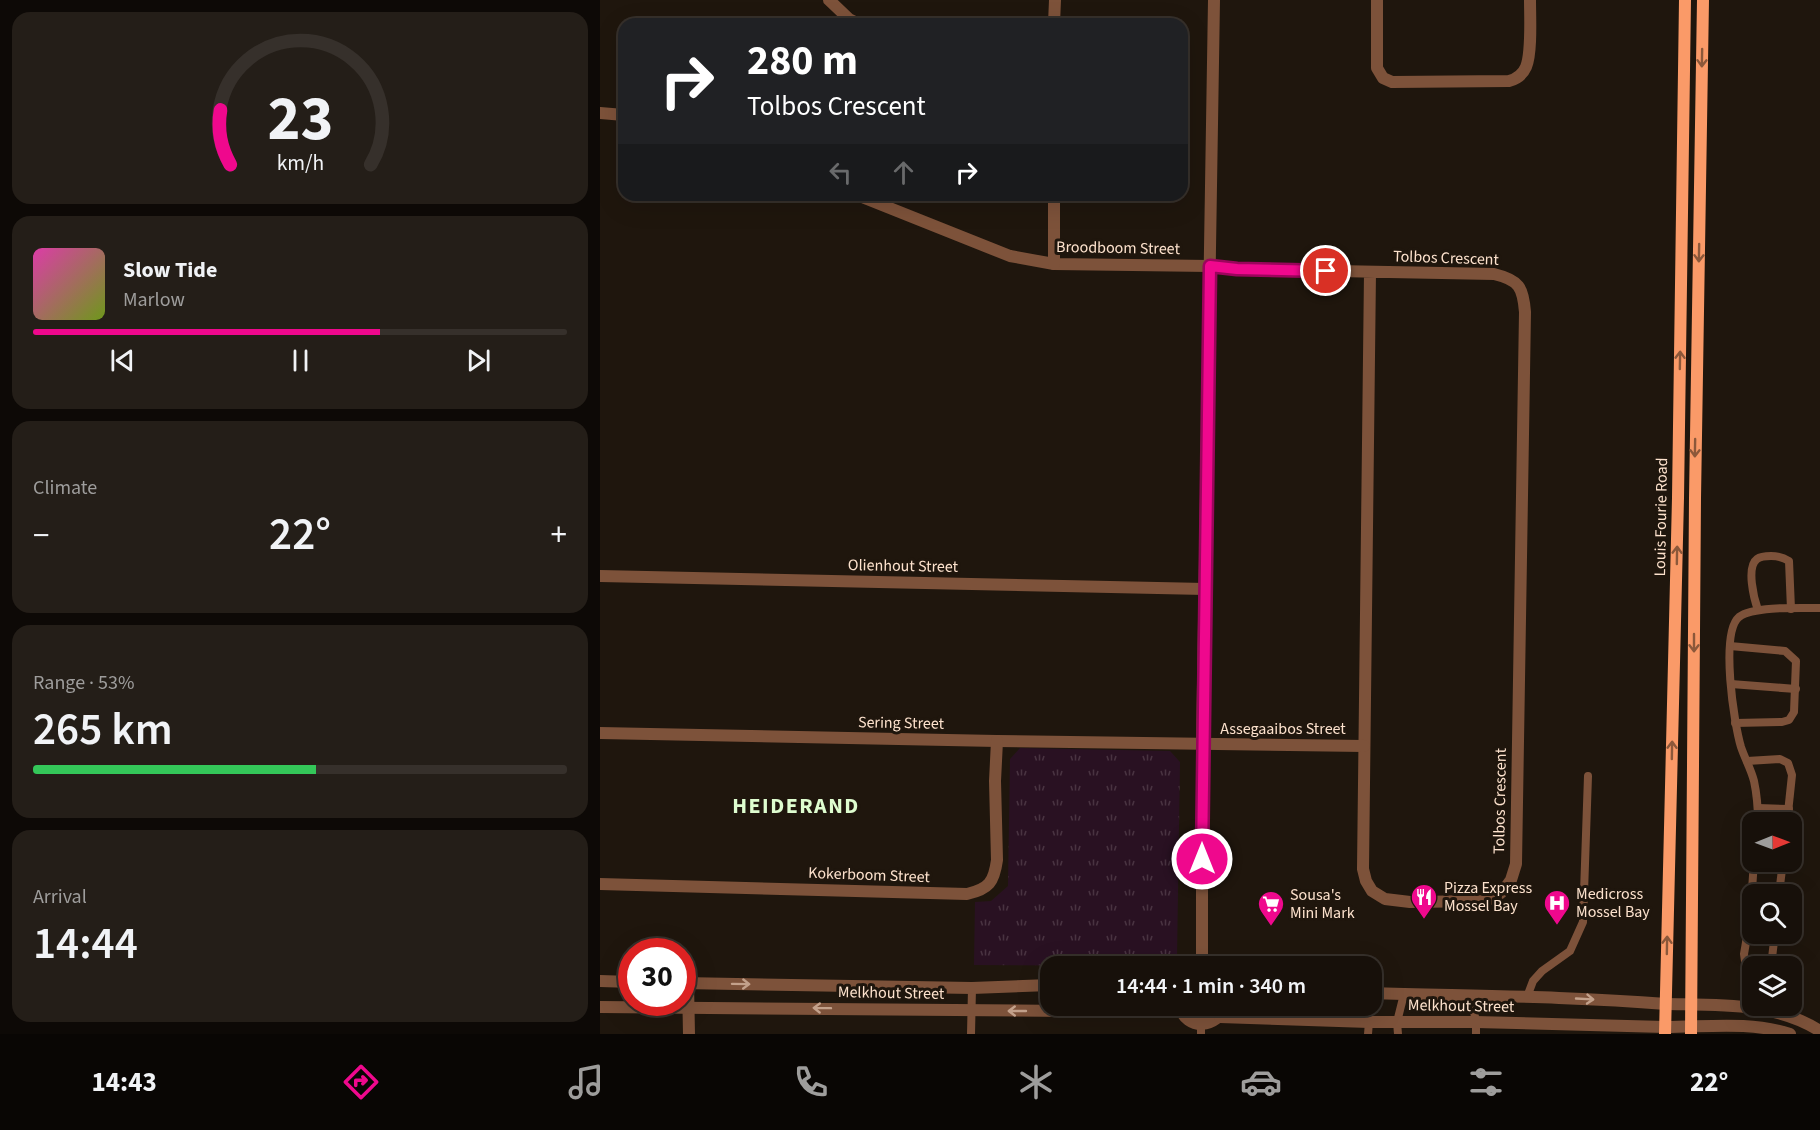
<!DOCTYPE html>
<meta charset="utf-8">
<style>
body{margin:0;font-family:"Source Sans 3",sans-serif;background:#241e18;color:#f1f3f6;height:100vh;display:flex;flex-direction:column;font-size:22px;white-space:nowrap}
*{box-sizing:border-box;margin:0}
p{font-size:20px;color:#9e9d9c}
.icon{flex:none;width:33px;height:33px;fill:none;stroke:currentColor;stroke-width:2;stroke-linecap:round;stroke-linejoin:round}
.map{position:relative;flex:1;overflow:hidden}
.side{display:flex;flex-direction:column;gap:12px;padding:12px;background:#0d0906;width:600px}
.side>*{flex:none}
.top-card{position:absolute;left:18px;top:18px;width:570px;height:183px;border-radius:18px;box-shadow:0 6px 24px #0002,0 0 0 2px #36302b;background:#202124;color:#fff;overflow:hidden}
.needle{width:39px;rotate:89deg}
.controls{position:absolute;left:1142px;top:812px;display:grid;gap:12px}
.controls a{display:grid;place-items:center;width:60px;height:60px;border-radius:12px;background:#17100a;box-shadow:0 6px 24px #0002,0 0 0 2px #36302b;font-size:30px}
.speed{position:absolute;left:18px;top:938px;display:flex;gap:12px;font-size:30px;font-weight:700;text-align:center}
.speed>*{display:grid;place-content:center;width:78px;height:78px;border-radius:50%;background:#17100a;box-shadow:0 6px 24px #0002,0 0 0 2px #36302b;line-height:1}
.speed .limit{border:9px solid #d22;background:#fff;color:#111}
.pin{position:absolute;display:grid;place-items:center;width:51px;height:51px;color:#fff;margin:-26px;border:3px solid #fff;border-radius:50%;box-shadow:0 2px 6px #0007}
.me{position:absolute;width:66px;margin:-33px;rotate:0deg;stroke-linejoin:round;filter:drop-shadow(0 0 4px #0008)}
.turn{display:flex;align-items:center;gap:21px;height:126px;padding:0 30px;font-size:27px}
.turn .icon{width:78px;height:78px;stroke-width:2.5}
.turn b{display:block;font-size:42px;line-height:51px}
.lanes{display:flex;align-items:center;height:57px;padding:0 30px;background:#0003;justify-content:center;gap:30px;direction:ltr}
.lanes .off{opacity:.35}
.big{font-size:45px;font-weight:600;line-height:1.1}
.side .widget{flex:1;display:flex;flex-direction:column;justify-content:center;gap:9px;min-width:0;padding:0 21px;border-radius:18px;background:#241e18}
.side .dial{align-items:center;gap:0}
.dial svg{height:156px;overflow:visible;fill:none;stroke:#36302b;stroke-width:7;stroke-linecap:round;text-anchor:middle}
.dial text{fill:#f1f3f6;stroke:none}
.song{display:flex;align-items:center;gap:18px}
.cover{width:72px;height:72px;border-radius:9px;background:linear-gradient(135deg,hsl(320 70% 55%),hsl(80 70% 35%))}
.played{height:6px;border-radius:3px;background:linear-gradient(90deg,#ef088d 65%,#36302b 65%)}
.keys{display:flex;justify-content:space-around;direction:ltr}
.heat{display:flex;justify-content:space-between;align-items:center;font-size:33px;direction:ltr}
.charge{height:9px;border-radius:4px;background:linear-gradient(90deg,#34c759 53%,#36302b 0)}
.trip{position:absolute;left:440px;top:956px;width:342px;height:60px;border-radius:18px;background:#17100a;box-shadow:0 6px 24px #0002,0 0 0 2px #36302b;font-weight:600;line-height:60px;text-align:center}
.tab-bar{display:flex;height:96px;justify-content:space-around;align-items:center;background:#090604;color:#9e9d9c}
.tab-bar .icon{width:42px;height:42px}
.tab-bar .selected{color:#ef088d}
.tab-bar b{font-size:27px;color:#f1f3f6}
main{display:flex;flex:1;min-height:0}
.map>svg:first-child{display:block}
.grass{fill:url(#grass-tufts)}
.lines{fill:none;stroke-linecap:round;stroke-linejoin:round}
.service{stroke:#7d523a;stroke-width:8}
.minor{stroke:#7d523a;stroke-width:12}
.tertiary{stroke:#7d523a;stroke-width:12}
.secondary{stroke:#fa9a68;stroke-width:12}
.oneway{stroke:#8c583a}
.oneway2{stroke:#c3a18b}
.route-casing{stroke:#9b055c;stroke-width:15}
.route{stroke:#ef088d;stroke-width:10}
.labels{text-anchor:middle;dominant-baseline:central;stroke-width:6;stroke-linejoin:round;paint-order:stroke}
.street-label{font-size:16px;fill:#fde2cd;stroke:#1f160d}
.poi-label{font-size:16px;fill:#fde2cd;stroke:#1f160d;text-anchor:start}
.district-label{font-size:22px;font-weight:bold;letter-spacing:1.5px;fill:#defdcf;stroke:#1f160d}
</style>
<main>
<section class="side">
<div class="widget dial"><svg viewBox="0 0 100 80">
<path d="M14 69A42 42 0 1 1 86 69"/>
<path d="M14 69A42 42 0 0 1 9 41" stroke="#ef088d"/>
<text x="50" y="56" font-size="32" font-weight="700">23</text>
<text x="50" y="72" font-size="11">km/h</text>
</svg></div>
<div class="widget">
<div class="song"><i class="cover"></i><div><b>Slow Tide</b><p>Marlow</p></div></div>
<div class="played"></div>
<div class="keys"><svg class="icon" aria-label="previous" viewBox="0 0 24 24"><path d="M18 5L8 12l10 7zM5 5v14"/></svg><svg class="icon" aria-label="pause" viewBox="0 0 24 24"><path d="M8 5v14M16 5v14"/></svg><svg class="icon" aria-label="next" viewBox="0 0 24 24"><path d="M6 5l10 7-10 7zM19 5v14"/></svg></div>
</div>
<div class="widget"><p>Climate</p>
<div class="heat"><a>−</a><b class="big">22°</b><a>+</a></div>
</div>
<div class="widget"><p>Range · 53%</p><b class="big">265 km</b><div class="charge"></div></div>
<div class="widget"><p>Arrival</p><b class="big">14:44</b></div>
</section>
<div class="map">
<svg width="1220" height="1034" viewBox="0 0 1220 1034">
<defs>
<pattern id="grass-tufts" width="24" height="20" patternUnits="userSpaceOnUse" patternTransform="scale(1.5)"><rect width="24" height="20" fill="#291122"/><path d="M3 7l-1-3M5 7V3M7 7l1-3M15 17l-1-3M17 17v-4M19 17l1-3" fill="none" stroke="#493341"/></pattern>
</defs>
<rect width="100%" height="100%" fill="#1f160d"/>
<polygon class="grass" points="420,748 570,751 580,762 577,957 569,966 374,965 375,902 391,901 408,886 410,759"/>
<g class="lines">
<g class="service">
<path d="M 1158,610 C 1154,599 1146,567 1157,559 C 1161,556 1166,556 1171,556 C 1178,556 1183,557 1189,561 L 1191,609"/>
<polyline points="1130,646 1185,651 1196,661 1194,712 1189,720 1182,722 1135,723"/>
<polyline points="1131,684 1196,689"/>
<polyline points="1147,761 1180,759 1188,763 1192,775 1187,822"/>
<polyline points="1158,808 1189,809"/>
<path d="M 1158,822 C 1158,808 1157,795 1154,781 C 1151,769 1145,759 1141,747 C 1134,724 1120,633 1139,617 C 1153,606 1201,608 1220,608"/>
<polyline points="1154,861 1150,919 1144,954 1145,961 1147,963 1162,966"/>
<polyline points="1179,894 1183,861"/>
<polyline points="1171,966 1175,933"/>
<polyline points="871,996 876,1022 876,1034"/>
<polyline points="927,997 933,981 942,971 970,951 983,922 988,776"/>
<polyline points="371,1034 372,988"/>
<polyline points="601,1034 601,1024"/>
<polyline points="768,1034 769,1022"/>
<polyline points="798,1034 797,1022 804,994"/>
</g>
<g class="minor">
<polyline points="229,0 249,19 259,24"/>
<path d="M 777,0 L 777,68 L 783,78 L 792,82 L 909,81 C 916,79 923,74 926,67 C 932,53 930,16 930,0"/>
<polyline points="454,24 455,0"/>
<polyline points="0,113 24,115"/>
<path d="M 257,195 L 410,256 L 454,264 L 610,266 L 637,269 L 894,274 C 919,280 923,287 925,312 L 916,864 L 911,880 L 903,891 L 897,896 L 885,901 L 810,902 L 785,899 L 772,891 L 766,881 L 763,869 L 770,272"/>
<polyline points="454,195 454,264"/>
<polyline points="0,576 605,589"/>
<polyline points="0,733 397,741 764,746"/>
<path d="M 0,884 L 367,894 C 389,889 394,882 397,860 L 395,781 L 397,741"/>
<polyline points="602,966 602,745 614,0"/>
<polyline points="0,981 32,982"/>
<polyline points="82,983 372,988 450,985"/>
<polyline points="88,983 89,1034"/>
<path d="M 771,993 C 869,996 968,996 1066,1004"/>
<path d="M 579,1006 C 587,1031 617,1029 626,1005"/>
<polyline points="0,1007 581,1012"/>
<polyline points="620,1017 769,1022 876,1022 1065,1027"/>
</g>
<g class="tertiary">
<path d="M 1066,1004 C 1117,1005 1175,1002 1220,1031"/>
<path d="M 1065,1027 C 1107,1027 1150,1021 1190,1034"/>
</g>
<g class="secondary">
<polyline points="1065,1034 1078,498 1085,0"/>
<polyline points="1091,1034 1095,498 1103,0"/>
</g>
</g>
<defs><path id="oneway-shaft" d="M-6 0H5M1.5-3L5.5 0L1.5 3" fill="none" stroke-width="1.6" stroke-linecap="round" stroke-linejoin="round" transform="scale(1.5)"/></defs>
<g class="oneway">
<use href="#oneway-shaft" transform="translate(1102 58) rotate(91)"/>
<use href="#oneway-shaft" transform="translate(1099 253) rotate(91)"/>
<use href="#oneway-shaft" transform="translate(1080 360) rotate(-89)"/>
<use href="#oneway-shaft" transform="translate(1095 448) rotate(91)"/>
<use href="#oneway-shaft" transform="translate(1077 555) rotate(-89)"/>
<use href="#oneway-shaft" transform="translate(1094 643) rotate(90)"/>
<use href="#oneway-shaft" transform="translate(1072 750) rotate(-89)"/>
<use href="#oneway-shaft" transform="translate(1067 945) rotate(-89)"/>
</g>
<g class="oneway2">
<use href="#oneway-shaft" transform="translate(141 984) rotate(1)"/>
<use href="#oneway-shaft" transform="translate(985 999) rotate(3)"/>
<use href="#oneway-shaft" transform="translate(222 1008) rotate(-179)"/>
<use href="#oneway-shaft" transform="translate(417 1011) rotate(-180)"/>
</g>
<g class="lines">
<g class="route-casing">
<polyline id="route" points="602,859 610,266 637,269 726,271"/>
</g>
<use href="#route" class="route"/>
</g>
<defs>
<g id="restaurant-pin" transform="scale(1.35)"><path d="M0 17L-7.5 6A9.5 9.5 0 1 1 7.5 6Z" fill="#ef088d" stroke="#1f160d"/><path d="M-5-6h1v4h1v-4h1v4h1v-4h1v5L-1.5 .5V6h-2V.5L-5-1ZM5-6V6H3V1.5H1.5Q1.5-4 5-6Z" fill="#fff"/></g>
<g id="hospital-pin" transform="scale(1.35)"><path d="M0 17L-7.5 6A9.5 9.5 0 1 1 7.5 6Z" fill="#ef088d" stroke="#1f160d"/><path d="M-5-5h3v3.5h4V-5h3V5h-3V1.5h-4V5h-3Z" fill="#fff"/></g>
<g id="supermarket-pin" transform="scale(1.35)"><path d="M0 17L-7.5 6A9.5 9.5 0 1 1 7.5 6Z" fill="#ef088d" stroke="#1f160d"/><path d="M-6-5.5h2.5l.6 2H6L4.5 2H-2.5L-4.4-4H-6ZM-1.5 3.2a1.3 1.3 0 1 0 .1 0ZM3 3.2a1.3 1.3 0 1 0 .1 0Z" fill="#fff"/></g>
</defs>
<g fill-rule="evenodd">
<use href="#restaurant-pin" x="824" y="897"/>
<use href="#hospital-pin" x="957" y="903"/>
<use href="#supermarket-pin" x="671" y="904"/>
</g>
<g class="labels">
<g class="street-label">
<text transform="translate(518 248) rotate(1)">Broodboom Street</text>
<text transform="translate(846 258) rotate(2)">Tolbos Crescent</text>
<text transform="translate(1061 517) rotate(-89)">Louis Fourie Road</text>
<text transform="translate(303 566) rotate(1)">Olienhout Street</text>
<text transform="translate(301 723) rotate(1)">Sering Street</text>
<text x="683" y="729">Assegaaibos Street</text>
<text transform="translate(900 801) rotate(-89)">Tolbos Crescent</text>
<text transform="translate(269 875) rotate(2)">Kokerboom Street</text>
<text transform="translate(291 993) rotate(1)">Melkhout Street</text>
<text transform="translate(861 1006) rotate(1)">Melkhout Street</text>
</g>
<g class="poi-label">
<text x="844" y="888">Pizza Express<tspan x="844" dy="18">Mossel Bay</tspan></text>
<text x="976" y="894">Medicross<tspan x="976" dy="18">Mossel Bay</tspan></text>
<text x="690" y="895">Sousa's<tspan x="690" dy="18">Mini Mark</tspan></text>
</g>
<g class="district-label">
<text x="196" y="806">HEIDERAND</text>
</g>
</g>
</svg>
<div class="controls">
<a><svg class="needle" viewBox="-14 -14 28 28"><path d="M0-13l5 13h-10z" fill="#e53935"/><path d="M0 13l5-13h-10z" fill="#9e9d9c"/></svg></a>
<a><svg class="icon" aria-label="search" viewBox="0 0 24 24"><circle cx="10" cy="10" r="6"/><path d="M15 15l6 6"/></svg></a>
<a><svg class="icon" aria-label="layers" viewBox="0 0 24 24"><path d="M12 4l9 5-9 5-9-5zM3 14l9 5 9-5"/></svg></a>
</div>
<div class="speed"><div class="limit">30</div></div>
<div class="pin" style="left:726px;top:271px;background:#d93025"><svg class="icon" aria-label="arrive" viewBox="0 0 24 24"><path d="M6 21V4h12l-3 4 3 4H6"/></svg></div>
<svg class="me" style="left:602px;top:859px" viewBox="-20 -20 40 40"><circle r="17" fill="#ef088d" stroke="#fff" stroke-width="3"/><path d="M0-11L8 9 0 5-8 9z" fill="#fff"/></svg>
<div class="trip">14:44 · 1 min · 340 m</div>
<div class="top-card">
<div class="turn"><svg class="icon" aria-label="right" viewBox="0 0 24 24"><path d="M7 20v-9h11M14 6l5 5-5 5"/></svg><div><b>280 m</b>Tolbos Crescent</div></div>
<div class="lanes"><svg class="icon off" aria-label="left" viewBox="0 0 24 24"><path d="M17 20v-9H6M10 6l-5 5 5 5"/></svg><svg class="icon off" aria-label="ahead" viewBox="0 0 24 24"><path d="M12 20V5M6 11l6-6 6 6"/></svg><svg class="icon" aria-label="right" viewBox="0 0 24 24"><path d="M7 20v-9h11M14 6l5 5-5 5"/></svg></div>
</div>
</div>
</main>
<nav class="tab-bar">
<b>14:43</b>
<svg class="icon selected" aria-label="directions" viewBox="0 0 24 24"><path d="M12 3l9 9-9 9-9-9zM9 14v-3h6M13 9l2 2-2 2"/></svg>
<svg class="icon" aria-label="music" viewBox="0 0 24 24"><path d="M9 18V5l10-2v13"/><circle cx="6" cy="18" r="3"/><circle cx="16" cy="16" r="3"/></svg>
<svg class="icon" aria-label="phone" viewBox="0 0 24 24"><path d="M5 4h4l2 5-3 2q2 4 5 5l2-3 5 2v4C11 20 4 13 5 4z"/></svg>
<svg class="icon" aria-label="climate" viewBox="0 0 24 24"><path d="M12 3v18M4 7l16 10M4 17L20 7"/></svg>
<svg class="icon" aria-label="car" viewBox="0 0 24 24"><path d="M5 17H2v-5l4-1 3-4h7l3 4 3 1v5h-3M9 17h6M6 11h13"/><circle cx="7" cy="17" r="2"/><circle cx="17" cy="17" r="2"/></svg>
<svg class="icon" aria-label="filters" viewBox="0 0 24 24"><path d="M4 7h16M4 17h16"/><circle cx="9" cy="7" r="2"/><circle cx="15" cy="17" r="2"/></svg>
<b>22°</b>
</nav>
